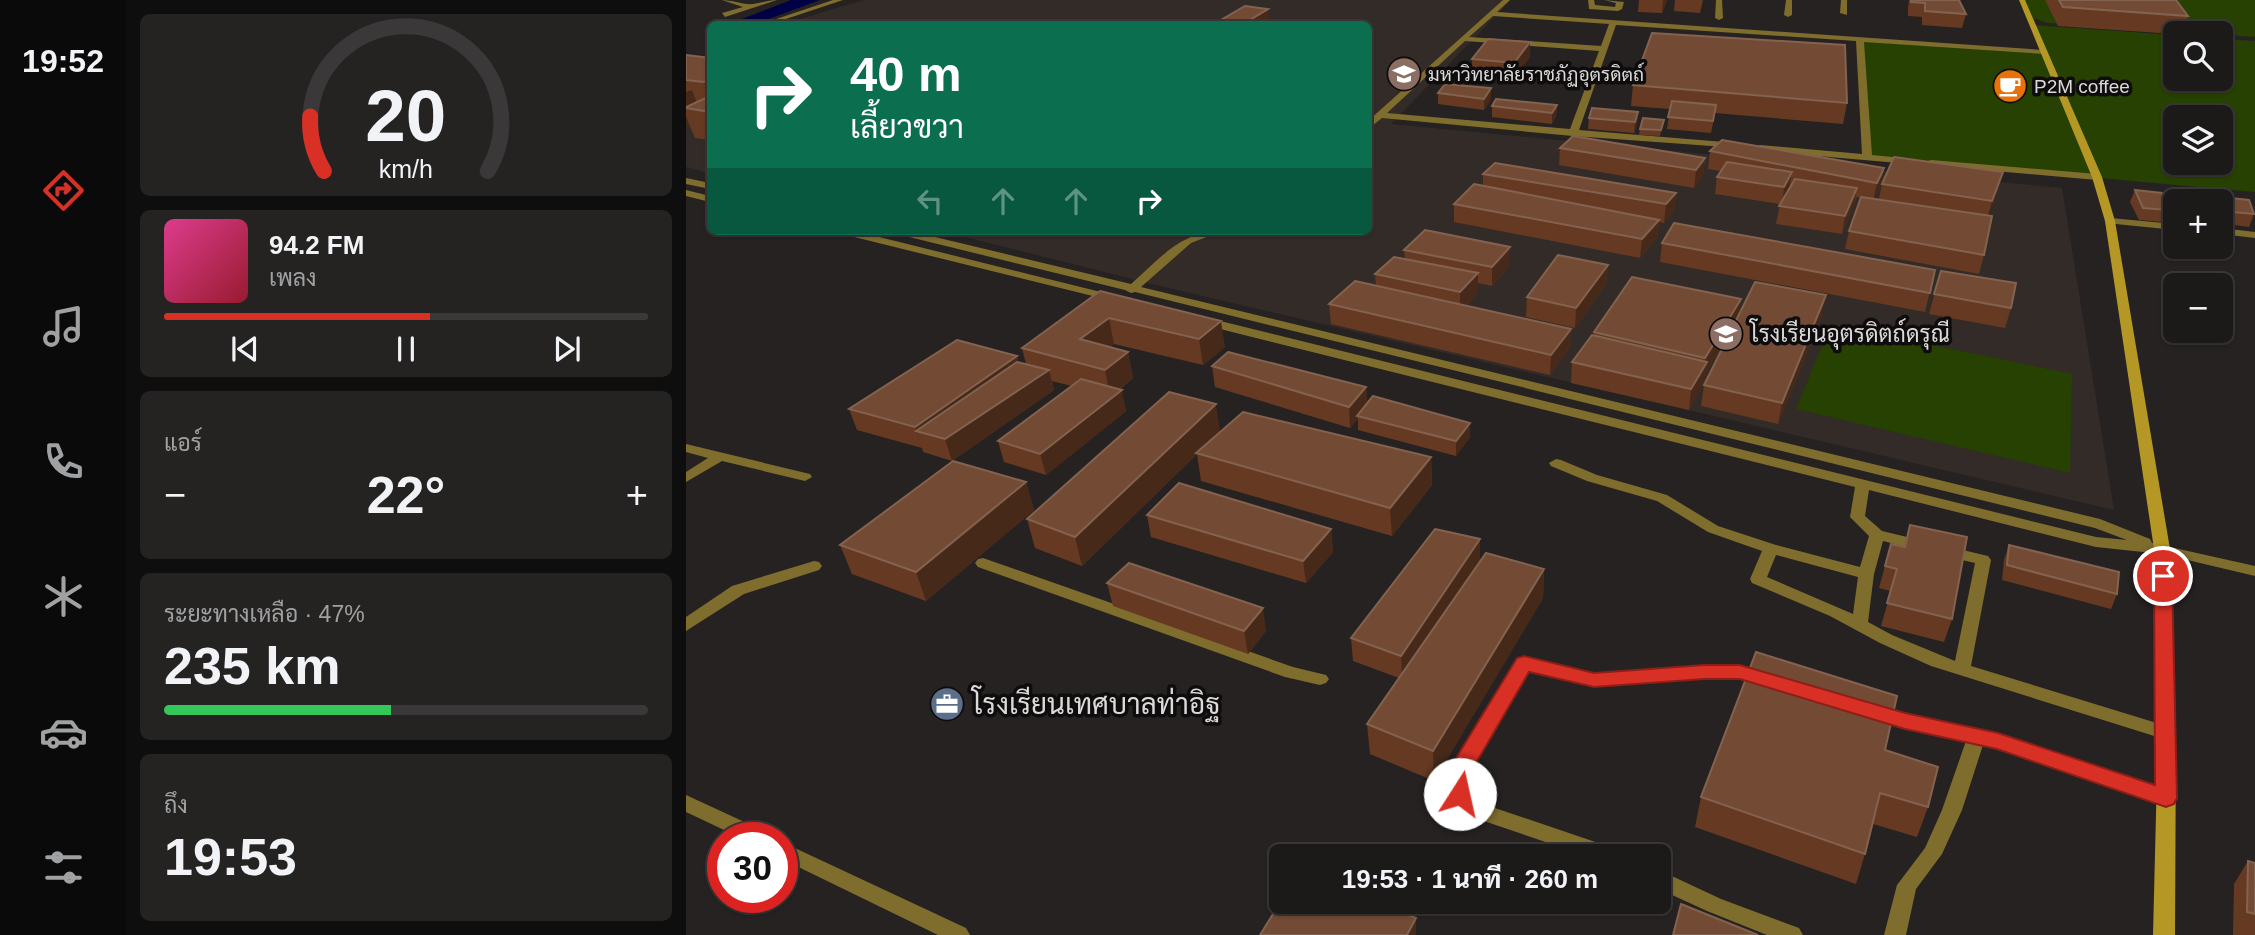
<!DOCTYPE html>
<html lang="th">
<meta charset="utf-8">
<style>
body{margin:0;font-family:Helvetica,Sarabun,sans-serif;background:#252322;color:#f1f3f6;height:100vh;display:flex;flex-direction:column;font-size:26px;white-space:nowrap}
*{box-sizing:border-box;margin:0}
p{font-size:23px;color:#a0a1a2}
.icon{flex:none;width:38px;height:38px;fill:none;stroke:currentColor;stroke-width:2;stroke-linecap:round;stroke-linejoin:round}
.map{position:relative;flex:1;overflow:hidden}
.side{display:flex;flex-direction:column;gap:14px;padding:14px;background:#0f0e0e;width:560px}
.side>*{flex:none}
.hud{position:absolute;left:21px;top:21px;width:665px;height:214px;border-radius:10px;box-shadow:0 2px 5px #0004,0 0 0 2px #3a3838;background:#0b6e4f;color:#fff;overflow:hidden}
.fabs{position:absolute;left:1477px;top:21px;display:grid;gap:14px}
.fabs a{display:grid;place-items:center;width:70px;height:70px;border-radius:10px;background:#1c1a19;box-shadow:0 2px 5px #0004,0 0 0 2px #3a3838;font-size:35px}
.speed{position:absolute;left:21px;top:822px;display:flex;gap:14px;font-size:35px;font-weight:700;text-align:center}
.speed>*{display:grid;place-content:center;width:91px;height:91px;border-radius:50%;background:#1c1a19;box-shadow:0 2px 5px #0004,0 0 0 2px #3a3838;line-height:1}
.speed .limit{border:10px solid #d22;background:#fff;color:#111}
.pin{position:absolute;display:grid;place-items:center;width:60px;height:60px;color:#fff;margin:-30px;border:4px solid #fff;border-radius:50%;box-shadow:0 2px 7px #0007}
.me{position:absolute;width:77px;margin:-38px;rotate:10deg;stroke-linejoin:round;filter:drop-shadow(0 0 5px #0008)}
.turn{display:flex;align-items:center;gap:24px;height:147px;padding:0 28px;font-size:32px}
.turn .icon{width:91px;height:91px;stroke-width:2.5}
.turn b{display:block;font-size:49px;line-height:60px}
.lanes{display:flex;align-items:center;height:66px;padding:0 28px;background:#0003;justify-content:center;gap:35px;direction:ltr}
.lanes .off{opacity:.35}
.big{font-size:52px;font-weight:800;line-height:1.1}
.side .tile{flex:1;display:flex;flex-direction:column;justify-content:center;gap:10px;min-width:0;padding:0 24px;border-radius:10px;background:#252322}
.side .dial{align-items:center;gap:0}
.dial svg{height:182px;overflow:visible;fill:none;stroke:#3a3838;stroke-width:7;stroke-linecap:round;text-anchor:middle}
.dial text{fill:#f1f3f6;stroke:none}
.song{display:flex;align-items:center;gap:21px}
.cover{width:84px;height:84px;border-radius:10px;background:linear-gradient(135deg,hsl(330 70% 55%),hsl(350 70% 35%))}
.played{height:7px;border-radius:4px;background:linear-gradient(90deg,#d93025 55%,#3a3838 55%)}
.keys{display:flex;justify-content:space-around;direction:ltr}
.heat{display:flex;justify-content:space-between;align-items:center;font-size:38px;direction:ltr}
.charge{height:10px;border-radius:5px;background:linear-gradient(90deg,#34c759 47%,#3a3838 0)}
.trip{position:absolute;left:583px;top:844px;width:402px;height:70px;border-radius:10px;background:#1c1a19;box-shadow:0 2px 5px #0004,0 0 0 2px #3a3838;font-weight:800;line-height:70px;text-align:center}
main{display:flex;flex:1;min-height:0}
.menu{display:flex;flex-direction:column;width:126px;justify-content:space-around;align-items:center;background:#0b0a0a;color:#a0a1a2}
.menu .icon{width:49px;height:49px}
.menu .on{color:#d93025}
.menu b{font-size:32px;color:#f1f3f6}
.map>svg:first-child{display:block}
.built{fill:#332b27}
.green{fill:#264101;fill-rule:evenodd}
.water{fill:#000045}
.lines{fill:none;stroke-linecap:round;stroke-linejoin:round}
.minor{fill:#7f6d2e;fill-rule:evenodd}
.secondary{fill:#b49725;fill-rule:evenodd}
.wall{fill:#663a22}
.shaded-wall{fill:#472919}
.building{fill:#734b35;stroke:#83624f;stroke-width:2}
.route{fill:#d93025;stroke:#8d1f18;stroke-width:2}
.labels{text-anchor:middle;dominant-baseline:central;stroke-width:7;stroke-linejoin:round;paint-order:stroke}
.far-poi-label{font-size:19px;fill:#dcdad9;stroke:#0e0c0c;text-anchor:start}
.poi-label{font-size:23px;fill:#dcdad9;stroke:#0e0c0c;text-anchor:start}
.near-poi-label{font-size:28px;fill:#dcdad9;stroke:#0e0c0c;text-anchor:start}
</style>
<main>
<nav class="menu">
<b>19:52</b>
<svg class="icon on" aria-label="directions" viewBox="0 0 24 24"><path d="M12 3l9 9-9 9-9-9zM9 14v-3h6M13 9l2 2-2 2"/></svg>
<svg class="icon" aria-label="music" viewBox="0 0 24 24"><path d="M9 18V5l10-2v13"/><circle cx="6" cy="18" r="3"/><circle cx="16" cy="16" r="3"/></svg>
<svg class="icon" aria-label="phone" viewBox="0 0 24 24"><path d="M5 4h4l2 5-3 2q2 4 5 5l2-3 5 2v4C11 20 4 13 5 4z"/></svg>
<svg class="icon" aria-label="climate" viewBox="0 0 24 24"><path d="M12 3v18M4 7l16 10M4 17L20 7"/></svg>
<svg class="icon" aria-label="car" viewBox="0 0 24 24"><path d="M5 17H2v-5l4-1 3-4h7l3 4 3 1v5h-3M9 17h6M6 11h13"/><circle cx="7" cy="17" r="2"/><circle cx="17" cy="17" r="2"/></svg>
<svg class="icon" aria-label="filters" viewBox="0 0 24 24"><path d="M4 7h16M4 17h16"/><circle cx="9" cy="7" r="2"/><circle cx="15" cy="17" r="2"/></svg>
</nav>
<section class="side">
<div class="tile dial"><svg viewBox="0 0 100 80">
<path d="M14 69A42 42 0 1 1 86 69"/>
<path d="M14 69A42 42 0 0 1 8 45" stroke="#d93025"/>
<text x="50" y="56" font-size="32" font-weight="700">20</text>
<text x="50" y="72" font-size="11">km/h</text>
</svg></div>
<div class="tile">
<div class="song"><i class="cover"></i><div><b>94.2 FM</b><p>เพลง</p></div></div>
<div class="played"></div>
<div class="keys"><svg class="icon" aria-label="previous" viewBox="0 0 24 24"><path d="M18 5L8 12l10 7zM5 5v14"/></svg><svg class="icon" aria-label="pause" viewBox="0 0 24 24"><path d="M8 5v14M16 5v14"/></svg><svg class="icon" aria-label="next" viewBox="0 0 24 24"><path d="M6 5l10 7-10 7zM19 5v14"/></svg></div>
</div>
<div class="tile"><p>แอร์</p>
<div class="heat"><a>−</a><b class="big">22°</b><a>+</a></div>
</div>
<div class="tile"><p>ระยะทางเหลือ · 47%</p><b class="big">235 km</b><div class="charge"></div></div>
<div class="tile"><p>ถึง</p><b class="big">19:53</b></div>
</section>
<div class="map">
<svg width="1569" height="935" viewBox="0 0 1569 935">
<rect width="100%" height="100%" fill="#262221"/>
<g class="built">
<polygon points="178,0 825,0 705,124 1376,188 1428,510 474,286 255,231 682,231 682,24 97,24"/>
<polygon points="24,65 24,174 0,167 0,69"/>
</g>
<g class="green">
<polygon points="1336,0 1569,0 1569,37 1362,23 1344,17"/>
<path d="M 1347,25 L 1489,35 L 1489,79 L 1535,79 L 1535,39 L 1569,41 L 1569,192 L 1181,157 L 1174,40 L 1357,52 ZM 1489,117 L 1535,117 L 1535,163 L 1489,163 Z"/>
<polygon points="1145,324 1386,374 1384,473 1110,409"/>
</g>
<polygon class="water" points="105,0 134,0 69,24 43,24"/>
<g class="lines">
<g class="minor">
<path d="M 36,0 C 46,0 57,5 67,4 C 75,3 82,0 91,0 L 39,17 L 36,13 L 57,7 Z"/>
<polygon points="147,0 157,0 85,24 75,24"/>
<path d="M 817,0 L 824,0 L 811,12 L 1358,50 L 1362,52 L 1358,54 L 1178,42 L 1186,155 L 1227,159 L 1227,163 L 1224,164 L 1074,151 L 1069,148 L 1074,145 L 1176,154 L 1170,41 L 930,25 L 893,130 L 1050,143 L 1053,144 L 1053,148 L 887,136 L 696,118 L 682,129 L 682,121 ZM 807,16 L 923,24 L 915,46 L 783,37 ZM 779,41 L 913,51 L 884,129 L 701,113 Z"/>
<polygon points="902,0 908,0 909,5 929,7 930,3 918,0 938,2 936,9 932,11 903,9"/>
<polygon points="1030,0 1036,0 1037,18 1033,20 1029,18"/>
<polygon points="1100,0 1106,0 1106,15 1102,17 1098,15"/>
<polygon points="1155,0 1161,0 1161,15 1154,13"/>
<polygon points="1245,160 1411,174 1416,177 1411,180 1242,165 1242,161"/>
<polygon points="0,178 24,183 24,189 0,184"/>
<polygon points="0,190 24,196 24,202 0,196"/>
<polygon points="1424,218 1489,224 1489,230 1420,223 1419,221"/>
<polygon points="1535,228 1569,232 1569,238 1535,234"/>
<polygon points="151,231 169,231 431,296 433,298 427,301 152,233"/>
<path d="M 206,231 L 224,231 L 445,284 C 474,259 494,231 536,231 L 505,243 L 455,287 L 1414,519 L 1464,539 L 1466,543 L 1569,566 L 1569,576 L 1476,554 L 1410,547 L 1183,490 L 1179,516 L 1196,531 L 1242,542 L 1245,546 L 1237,551 L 1197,541 L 1188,574 L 1182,622 L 1206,635 L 1269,661 L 1289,563 L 1255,555 L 1252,551 L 1260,546 L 1302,556 L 1305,560 L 1285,666 L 1487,728 L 1490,733 L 1487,738 L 1481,740 L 1245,666 L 1194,643 L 1144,616 L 1066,583 L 1064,579 L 1076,551 L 1022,532 L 971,501 L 901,481 L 865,466 L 863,463 L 870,459 L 875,460 L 911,475 L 981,495 L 1032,526 L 1090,545 L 1174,567 L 1183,536 L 1164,517 L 1169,487 L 514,324 L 512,321 L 518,317 L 1410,537 L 1441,540 L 1409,528 L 449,292 L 445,293 L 439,290 L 207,233 ZM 1090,555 L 1172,577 L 1167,614 L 1081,577 Z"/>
<polygon points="0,444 124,474 126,477 119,481 36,461 0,482 0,472 22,458 0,452"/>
<polygon points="297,558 607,667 640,675 643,679 640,683 634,685 599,677 292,567 289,563 292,559"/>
<polygon points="128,561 133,562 136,566 133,570 58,594 0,631 0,617 46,586"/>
<polygon points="838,657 908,674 1018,666 1054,666 1084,675 1087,679 1084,683 1078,685 1054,678 1018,678 908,686 842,670 781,775 783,791 800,805 933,850 936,856 901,856 786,817 767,799 765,794 763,774 765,769 832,659"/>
<polygon points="1188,705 1312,735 1487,793 1489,798 1487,803 1480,806 1297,745 1276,810 1256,854 1230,889 1220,935 1198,935 1211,885 1239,848 1256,810 1280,741 1182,717 1179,712 1182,707"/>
<polygon points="0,795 80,832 83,838 55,838 0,812"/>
<polygon points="96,842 280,928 284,935 252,935 96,859"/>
<polygon points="973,870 1035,899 1113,928 1117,935 1081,935 1021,911 973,889"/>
</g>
<polygon class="secondary" points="1333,0 1339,0 1416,177 1429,221 1484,549 1490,733 1489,935 1467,935 1472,733 1468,549 1419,221 1406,177"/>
</g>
<g class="wall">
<polygon points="953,0 981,0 976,13 952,12"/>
<polygon points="989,0 1017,0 1014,13 988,11"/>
<polygon points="1223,0 1273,0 1280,14 1276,28 1236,25 1236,17 1222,16 1222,8"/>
<polygon points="1359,0 1490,0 1502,16 1496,33 1489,34 1372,26"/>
<polygon points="844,42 844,57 827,78 786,74 786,59"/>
<polygon points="0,55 24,58 24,140 9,138 3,124 0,126"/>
<polygon points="947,85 1161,103 1157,124 1029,113 1025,133 981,129 984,109 945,106"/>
<polygon points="805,88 805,99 798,110 752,104 752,93"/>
<polygon points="871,105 870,116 866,124 806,117 806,106"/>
<polygon points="952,112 951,123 948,133 902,129 903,118"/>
<polygon points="977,125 974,136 953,135 954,129"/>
<polygon points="874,148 1019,158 1017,175 1008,188 873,165"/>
<polygon points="1024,151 1198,168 1195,185 1188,198 1193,199 1196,184 1312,189 1302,215 1298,255 1293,274 1159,249 1163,231 1175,198 1170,197 1168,206 1156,234 1090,224 1094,204 1029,194 1031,177 1035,171 1022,169"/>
<polygon points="797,174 990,193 988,210 978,223 973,222 971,238 954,258 768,222 768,204 797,186"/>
<polygon points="1449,190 1482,210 1477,222 1453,220 1444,202"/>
<polygon points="1499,194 1544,201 1545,198 1563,200 1568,214 1563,227 1535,223 1535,201 1496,201"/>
<polygon points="976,243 1249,270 1239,312 974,262"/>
<polygon points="718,250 823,266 806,286 792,283 792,292 780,306 885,329 883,349 864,375 645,324 643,304 690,285 689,274 719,259"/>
<polygon points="922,265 920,284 889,328 840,317 841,297"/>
<polygon points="1255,271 1325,308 1319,328 1243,314"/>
<polygon points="414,291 539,347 517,365 428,344 424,347 442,352 447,378 433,390 440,411 360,475 318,462 312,441 386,386 366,381 368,390 266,461 237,452 236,448 171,430 163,409 331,356 332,362 340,364 336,348"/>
<polygon points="1055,299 1052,316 1136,315 1092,424 1015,406 1018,385 1046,329 1020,373 1018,383 1003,410 885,383 886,362 908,336 908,332"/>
<polygon points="526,366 680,387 681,403 784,437 770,456 672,430 672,419 664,428 529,387"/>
<polygon points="534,432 526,439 745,457 746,485 706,536 515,481 511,454 396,566 349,548 341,519"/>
<polygon points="340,482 348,510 240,601 166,574 154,545"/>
<polygon points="461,515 645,529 647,552 620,583 465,537"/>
<polygon points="1224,525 1266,619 1258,642 1195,626 1205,591 1193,588 1205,544 1218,547"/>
<polygon points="1323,545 1431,594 1425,609 1316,580 1318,560"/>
<polygon points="794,561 858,569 857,598 748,781 684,754 681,724 713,678 667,661 665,638"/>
<polygon points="421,583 580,631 562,654 427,606"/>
<polygon points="1199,750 1242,807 1231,837 1187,824 1179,854 1170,884 1009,827 1015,797"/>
<polygon points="1562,861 1569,863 1569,935 1547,935 1548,884"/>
</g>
<g class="shaded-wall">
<polygon points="977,0 981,0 976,13"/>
<polygon points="582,9 584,23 581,24 557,24"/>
<polygon points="844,42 844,57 827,78 828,63"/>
<polygon points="24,80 24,98 18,82"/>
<polygon points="805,88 805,99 798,110 798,99"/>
<polygon points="6,90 14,111 0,108 0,92"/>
<polygon points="871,105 870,116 866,124 866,113"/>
<polygon points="952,112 951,123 948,133 949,122"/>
<polygon points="0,116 3,124 0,126"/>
<polygon points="1019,158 1017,175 1008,188 1010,170"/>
<polygon points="1198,168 1195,185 1187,200 1191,183"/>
<polygon points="1106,172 1103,190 1096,205 1098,187"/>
<polygon points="1317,172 1312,189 1301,220 1306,201"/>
<polygon points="1171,188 1168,206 1156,234 1159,216"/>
<polygon points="990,193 988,210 978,223 980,204"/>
<polygon points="973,220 971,238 954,258 956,239"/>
<polygon points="824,247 823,266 806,286 806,267"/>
<polygon points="922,265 920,284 889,328 890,308"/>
<polygon points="792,273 792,292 774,312 774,292"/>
<polygon points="1140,295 1136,315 1092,424 1096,403"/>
<polygon points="1055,299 1052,319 1020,373 1018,383 1003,410 1005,389 1018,368 1019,358"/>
<polygon points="423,318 428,344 400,365 394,339"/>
<polygon points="535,321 539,347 517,365 513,339"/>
<polygon points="885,329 883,349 864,375 865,355"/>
<polygon points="442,352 447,378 424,396 419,370"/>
<polygon points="331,356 336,376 230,431 236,448 229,427"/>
<polygon points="363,370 368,390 266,461 259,439"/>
<polygon points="680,387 682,407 671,416 672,419 664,428 663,407"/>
<polygon points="436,390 440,411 360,475 354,454"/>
<polygon points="530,404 534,432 396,566 389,537"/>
<polygon points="784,423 784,437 770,456 770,441"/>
<polygon points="745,457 746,485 706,536 704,508"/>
<polygon points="340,482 348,510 240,601 230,572"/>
<polygon points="645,529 647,552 620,583 617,561"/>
<polygon points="794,539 794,561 716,679 715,656"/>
<polygon points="858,569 857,598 748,781 747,751"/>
<polygon points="577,608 580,631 562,654 558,631"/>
<polygon points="730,918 730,935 721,935"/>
</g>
<g class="building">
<polygon points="1225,0 1273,0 1280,14 1239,11 1239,3 1225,2"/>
<polygon points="1373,0 1490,0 1502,16 1377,7"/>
<polygon points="559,6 582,9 557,24 528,24"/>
<polygon points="966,33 1159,45 1161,103 947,85"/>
<polygon points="802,39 844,42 828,63 786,59"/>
<polygon points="0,55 24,58 24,80 18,82 0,80"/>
<polygon points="759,84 805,88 798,99 752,93"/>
<polygon points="24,96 24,112 0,108 0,107"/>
<polygon points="810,99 871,105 866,113 806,106"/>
<polygon points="986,101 1030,105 1027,121 982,117"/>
<polygon points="906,108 952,112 949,122 903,118"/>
<polygon points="957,118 978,120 975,130 954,129"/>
<polygon points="887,136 1019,158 1010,170 874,148"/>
<polygon points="1036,140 1198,168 1191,183 1024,151"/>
<polygon points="1208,157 1317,172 1306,201 1196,184"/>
<polygon points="1041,162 1106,172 1098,187 1031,177"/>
<polygon points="809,163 990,193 980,204 797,174"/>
<polygon points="1109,179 1171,188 1159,216 1093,206"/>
<polygon points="788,184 973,220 956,239 768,204"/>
<polygon points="1449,190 1476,193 1482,210 1457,208"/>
<polygon points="1499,194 1544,201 1545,198 1563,200 1568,214 1535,211 1535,201 1502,201"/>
<polygon points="1175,197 1306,216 1298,255 1163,231"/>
<polygon points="988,223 1249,270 1244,293 976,243"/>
<polygon points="739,230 824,247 806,267 718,250"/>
<polygon points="872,255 922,265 890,308 841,297"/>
<polygon points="708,257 792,273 774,292 689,274"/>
<polygon points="1255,271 1330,283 1325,308 1248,294"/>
<polygon points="946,277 1055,299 1019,358 908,332"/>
<polygon points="669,281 885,329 865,355 643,304"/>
<polygon points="1069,282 1140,295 1096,403 1018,385"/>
<polygon points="414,291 535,321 513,339 423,318 394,339 442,352 419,370 336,348"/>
<polygon points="906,335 1021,362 1005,389 886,362"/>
<polygon points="271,340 331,356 229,427 163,409"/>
<polygon points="542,352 680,387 663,407 526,366"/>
<polygon points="331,362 363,370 259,439 230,431"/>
<polygon points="395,379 436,390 354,454 312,441"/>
<polygon points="483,392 530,404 389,537 341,519"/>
<polygon points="687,396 784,423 770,441 671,416"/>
<polygon points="557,412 745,457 704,508 510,453"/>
<polygon points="267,461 340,482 230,572 154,545"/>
<polygon points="493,483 645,529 617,561 461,515"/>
<polygon points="1224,525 1281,537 1266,619 1201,603 1211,569 1199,566 1205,544 1219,547"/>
<polygon points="749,529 794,539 715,656 665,638"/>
<polygon points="1323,545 1433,572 1431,594 1321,565"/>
<polygon points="800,553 858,569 747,751 681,724"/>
<polygon points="443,563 577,608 558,631 421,583"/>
<polygon points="1070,652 1211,696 1199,750 1252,767 1242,807 1194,793 1179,854 1015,797"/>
<polygon points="1562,861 1569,863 1569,914 1561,912"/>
<polygon points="595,901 686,901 730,918 721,935 574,935"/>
<polygon points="995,904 1072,935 987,935"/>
</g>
<path class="route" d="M 1477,570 L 1486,576 L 1491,798 L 1488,804 L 1480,807 L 1311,749 L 1219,729 L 1054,679 L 1018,679 L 908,687 L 843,672 L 783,775 L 785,794 L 781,800 L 774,803 L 766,800 C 761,791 760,778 764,768 L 831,658 L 838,656 L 908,673 L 1018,665 L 1054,665 L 1219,713 L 1312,733 L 1469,785 L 1468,576 Z"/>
<defs>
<g id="university-disc" transform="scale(1.75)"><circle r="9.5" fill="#8d6e63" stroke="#0e0c0c"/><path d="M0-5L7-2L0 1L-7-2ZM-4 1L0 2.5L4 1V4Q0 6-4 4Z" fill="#fff"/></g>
<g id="cafe-disc" transform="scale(1.75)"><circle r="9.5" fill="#e8710a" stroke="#0e0c0c"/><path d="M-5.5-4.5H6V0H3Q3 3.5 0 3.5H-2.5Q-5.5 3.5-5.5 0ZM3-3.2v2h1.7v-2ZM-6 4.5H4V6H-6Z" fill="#fff"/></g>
<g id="school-disc" transform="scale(1.75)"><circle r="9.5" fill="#8d6e63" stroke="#0e0c0c"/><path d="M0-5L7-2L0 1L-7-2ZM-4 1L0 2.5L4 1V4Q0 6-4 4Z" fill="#fff"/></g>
<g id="office-disc" transform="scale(1.75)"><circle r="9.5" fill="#5c6f8a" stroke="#0e0c0c"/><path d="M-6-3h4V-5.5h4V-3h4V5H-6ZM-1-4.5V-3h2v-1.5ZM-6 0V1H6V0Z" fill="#fff"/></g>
</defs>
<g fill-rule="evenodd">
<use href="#university-disc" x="718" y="74"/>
<use href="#cafe-disc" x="1324" y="86"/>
<use href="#school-disc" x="1040" y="334"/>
<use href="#office-disc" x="261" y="704"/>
</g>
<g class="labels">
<g class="far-poi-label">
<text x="742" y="74">มหาวิทยาลัยราชภัฏอุตรดิตถ์</text>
<text x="1348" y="86">P2M coffee</text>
</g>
<g class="poi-label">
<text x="1064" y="334">โรงเรียนอุตรดิตถ์ดรุณี</text>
</g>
<g class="near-poi-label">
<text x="286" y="704">โรงเรียนเทศบาลท่าอิฐ</text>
</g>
</g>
</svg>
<div class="fabs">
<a><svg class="icon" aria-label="search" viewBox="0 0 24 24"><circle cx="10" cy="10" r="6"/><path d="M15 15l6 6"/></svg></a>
<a><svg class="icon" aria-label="layers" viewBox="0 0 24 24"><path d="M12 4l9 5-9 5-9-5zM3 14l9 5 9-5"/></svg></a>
<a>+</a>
<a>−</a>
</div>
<div class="speed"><div class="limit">30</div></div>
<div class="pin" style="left:1477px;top:576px;background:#d93025"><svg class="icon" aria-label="arrive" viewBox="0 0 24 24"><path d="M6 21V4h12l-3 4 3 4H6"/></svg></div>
<svg class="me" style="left:774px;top:794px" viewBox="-20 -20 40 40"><circle r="19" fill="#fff"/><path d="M0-13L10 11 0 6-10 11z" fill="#d93025"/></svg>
<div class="trip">19:53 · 1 นาที · 260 m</div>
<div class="hud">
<div class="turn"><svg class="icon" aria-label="right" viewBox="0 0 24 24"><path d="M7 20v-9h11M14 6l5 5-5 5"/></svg><div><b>40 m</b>เลี้ยวขวา</div></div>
<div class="lanes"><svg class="icon off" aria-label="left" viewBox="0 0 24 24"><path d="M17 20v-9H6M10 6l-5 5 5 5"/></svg><svg class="icon off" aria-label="ahead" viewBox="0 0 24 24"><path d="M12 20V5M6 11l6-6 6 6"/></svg><svg class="icon off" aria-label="ahead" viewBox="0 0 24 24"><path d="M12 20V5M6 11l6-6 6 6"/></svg><svg class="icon" aria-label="right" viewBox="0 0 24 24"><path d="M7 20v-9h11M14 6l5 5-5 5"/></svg></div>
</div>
</div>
</main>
